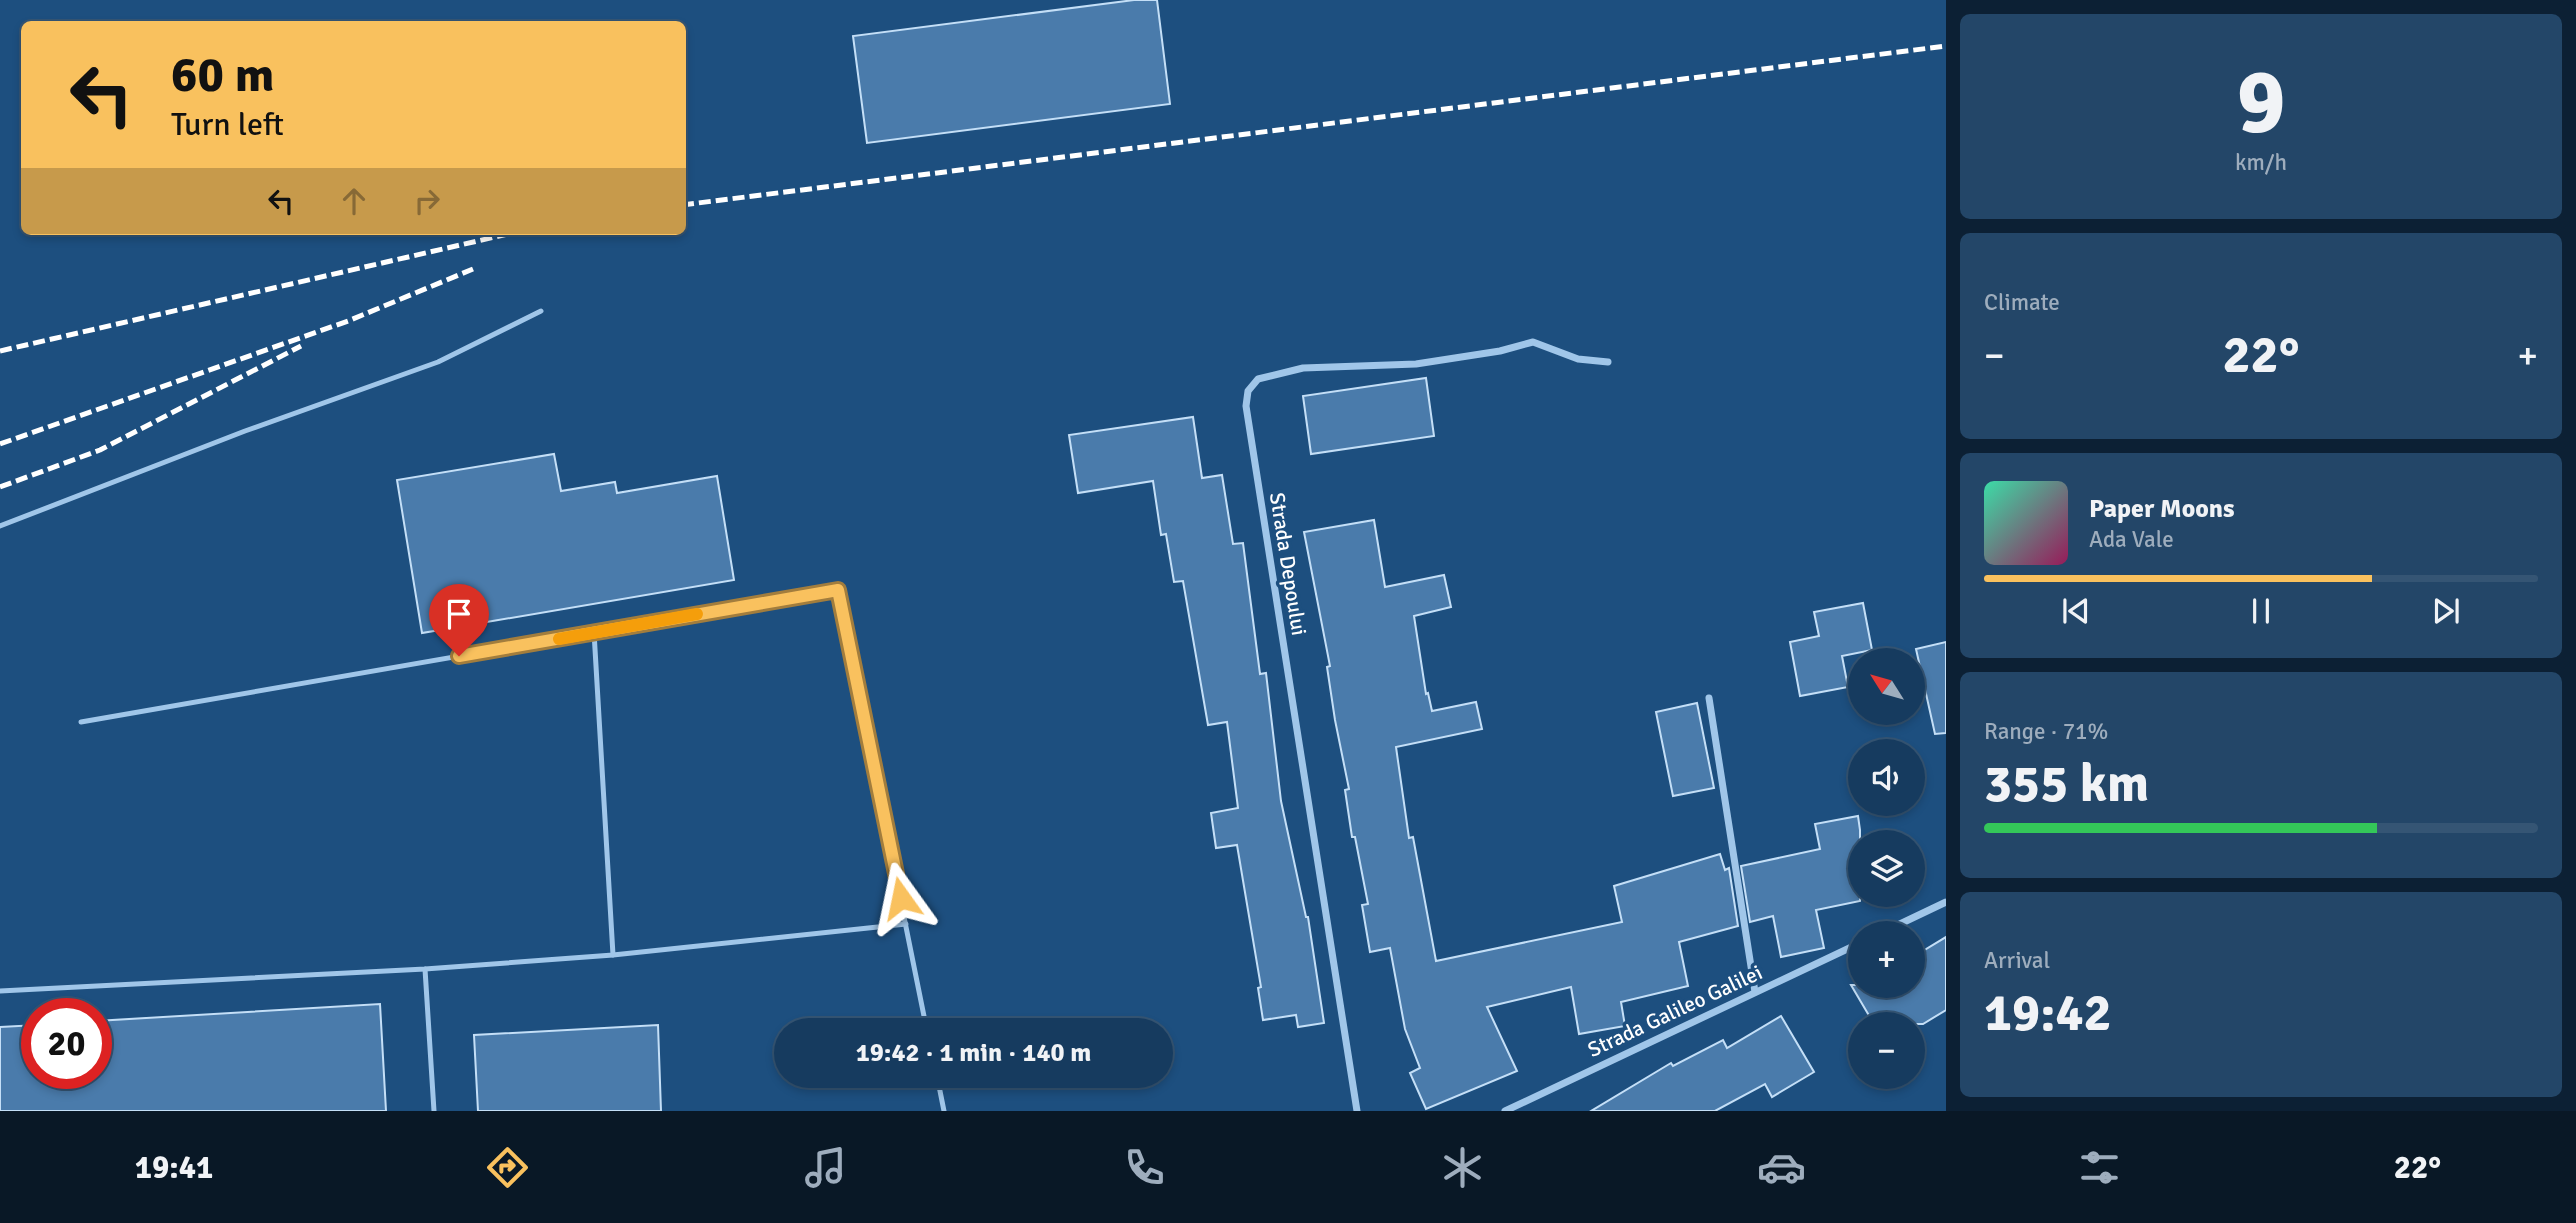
<!DOCTYPE html>
<meta charset="utf-8">
<style>
body{margin:0;font-family:Signika,sans-serif;background:#234668;color:#f1f3f6;height:100vh;display:flex;flex-direction:column;font-size:26px;white-space:nowrap}
*{box-sizing:border-box;margin:0}
p{font-size:23px;color:#9eadbd}
.icon{flex:none;width:38px;height:38px;fill:none;stroke:currentColor;stroke-width:2;stroke-linecap:round;stroke-linejoin:round}
.map{position:relative;flex:1;overflow:hidden}
.panel{display:flex;flex-direction:column;gap:14px;padding:14px;background:#0c2034;width:630px}
.panel>*{flex:none}
.top-card{position:absolute;left:21px;top:21px;width:665px;height:214px;border-radius:10px;box-shadow:0 4px 10px #0003,0 0 0 2px #355574;background:#f9c15e;color:#111;overflow:hidden}
.needle{width:46px;rotate:307deg}
.controls{position:absolute;left:1848px;top:648px;display:grid;gap:14px}
.controls a{display:grid;place-items:center;width:77px;height:77px;border-radius:50%;background:#163b5f;box-shadow:0 4px 10px #0003,0 0 0 2px #355574;font-size:35px}
.speed{position:absolute;left:21px;top:998px;display:flex;gap:14px;font-size:35px;font-weight:700;text-align:center}
.speed>*{display:grid;place-content:center;width:91px;height:91px;border-radius:50%;background:#163b5f;box-shadow:0 4px 10px #0003,0 0 0 2px #355574;line-height:1}
.speed .limit{border:10px solid #d22;background:#fff;color:#111}
.pin{position:absolute;display:grid;place-items:center;width:60px;height:60px;color:#fff;margin:-72px -30px;border-radius:50% 50% 50% 0;rotate:-45deg;box-shadow:0 0 7px #0007}
.pin .icon{rotate:45deg}
.me{position:absolute;width:77px;margin:-38px;rotate:348deg;stroke-linejoin:round;filter:drop-shadow(0 0 5px #0008)}
.turn{display:flex;align-items:center;gap:24px;height:147px;padding:0 35px;font-size:32px}
.turn .icon{width:91px;height:91px;stroke-width:2.5}
.turn b{display:block;font-size:49px;line-height:60px}
.lanes{display:flex;align-items:center;height:66px;padding:0 35px;background:#0003;justify-content:center;gap:35px;direction:ltr}
.lanes .off{opacity:.35}
.big{font-size:52px;font-weight:800;line-height:1.1}
.panel .tile{flex:1;display:flex;flex-direction:column;justify-content:center;gap:10px;min-width:0;padding:0 24px;border-radius:10px;background:#234668}
.panel .dial{align-items:center;gap:0}
.dial b{font-size:91px;line-height:1}
.song{display:flex;align-items:center;gap:21px}
.cover{width:84px;height:84px;border-radius:10px;background:linear-gradient(135deg,hsl(160 70% 55%),hsl(330 70% 35%))}
.played{height:7px;border-radius:4px;background:linear-gradient(90deg,#f9c15e 70%,#355574 70%)}
.keys{display:flex;justify-content:space-around;direction:ltr}
.heat{display:flex;justify-content:space-between;align-items:center;font-size:38px;direction:ltr}
.charge{height:10px;border-radius:5px;background:linear-gradient(90deg,#34c759 71%,#355574 0)}
.trip{position:absolute;left:774px;top:1018px;width:399px;height:70px;border-radius:35px;background:#163b5f;box-shadow:0 4px 10px #0003,0 0 0 2px #355574;font-weight:800;line-height:70px;text-align:center}
.menu{display:flex;height:112px;justify-content:space-around;align-items:center;background:#091826;color:#9eadbd}
.menu .icon{width:49px;height:49px}
.menu .selected{color:#f9c15e}
.menu b{font-size:32px;color:#f1f3f6}
main{display:flex;flex:1;min-height:0}
.map>svg:first-child{display:block}
.building{fill:#4a7bab;stroke:#c4dff7;stroke-width:2}
.lines{fill:none;stroke-linecap:round;stroke-linejoin:round}
.service{stroke:#a0c6e9;stroke-width:5}
.minor{stroke:#a0c6e9;stroke-width:7}
.rail{stroke:#fff;stroke-width:5;stroke-dasharray:12 5;stroke-linecap:butt}
.route-casing{stroke:#a27d3d;stroke-width:18}
.route{stroke:#f9c15e;stroke-width:12}
.slow{stroke:#f59e0b;stroke-width:12}
.labels{text-anchor:middle;dominant-baseline:central;stroke-width:7;stroke-linejoin:round;paint-order:stroke}
.street-label{font-size:21px;fill:#fff;stroke:#1d4f7f}
</style>
<main>
<div class="map">
<svg width="1946" height="1111" viewBox="0 0 1946 1111">
<rect width="100%" height="100%" fill="#1d4f7f"/>
<g class="building">
<polygon points="1134,0 1157,0 1170,104 867,143 853,36"/>
<polygon points="1426,378 1434,436 1311,454 1303,396"/>
<polygon points="1193,417 1202,478 1222,475 1233,544 1243,543 1260,674 1266,673 1281,801 1306,917 1308,917 1324,1023 1298,1027 1296,1015 1263,1020 1258,988 1261,987 1237,845 1216,848 1211,813 1238,808 1227,722 1208,725 1183,581 1174,582 1166,534 1161,535 1153,481 1078,493 1069,435"/>
<polygon points="554,454 561,491 615,482 617,493 717,476 734,580 422,633 397,480"/>
<polygon points="1374,520 1385,587 1444,575 1451,607 1414,616 1426,694 1428,693 1432,711 1476,702 1482,729 1396,747 1409,838 1413,837 1436,961 1622,922 1614,886 1720,854 1725,870 1729,868 1738,926 1679,942 1688,986 1621,1002 1625,1026 1579,1034 1571,987 1487,1007 1517,1071 1426,1109 1410,1073 1420,1068 1405,1029 1390,948 1370,952 1362,905 1368,904 1355,837 1352,837 1345,790 1349,789 1335,720 1327,667 1330,666 1304,532"/>
<polygon points="1863,603 1872,650 1842,656 1848,687 1800,696 1790,642 1819,636 1814,612"/>
<polygon points="1946,642 1946,733 1935,734 1916,649"/>
<polygon points="1697,703 1714,788 1673,796 1656,712"/>
<polygon points="1858,816 1860,830 1860,901 1816,910 1824,948 1781,957 1773,916 1750,922 1741,866 1820,849 1815,824"/>
<polygon points="1946,937 1946,1010 1923,1024 1874,1024 1851,985 1913,985 1913,957"/>
<polygon points="380,1004 386,1111 0,1111 0,1027 37,1025 37,1073 96,1073 96,1021"/>
<polygon points="1781,1016 1814,1072 1772,1097 1765,1084 1715,1111 1591,1111 1671,1063 1673,1066 1723,1040 1727,1048"/>
<polygon points="658,1025 661,1111 478,1111 474,1035"/>
</g>
<g class="lines">
<g class="service">
<polyline points="0,526 245,431 438,362 541,311"/>
<polyline points="594,632 613,955"/>
<polyline points="81,722 838,590 927,1031"/>
<polyline points="425,969 434,1111"/>
<polyline points="0,991 425,969 613,955 906,924"/>
<polyline points="937,1076 944,1111"/>
</g>
<g class="minor">
<polyline points="1709,698 1755,992"/>
<polyline points="1881,933 1946,902"/>
<polyline points="1357,1111 1246,406 1248,391 1258,379 1303,368 1416,364 1500,351 1533,342 1578,359 1608,362"/>
<polyline points="1505,1111 1860,943"/>
</g>
<g class="rail">
<polyline points="682,205 1946,46"/>
<polyline points="0,351 521,231"/>
<polyline points="0,444 348,321 473,269"/>
<polyline points="0,487 100,450 301,346"/>
</g>
</g>
<g class="lines">
<g class="route-casing">
<polyline id="route" points="459,656 838,590 901,898"/>
</g>
<use href="#route" class="route"/>
<polyline class="slow" points="559,639 697,614"/>
</g>
<g class="labels">
<g class="street-label">
<text transform="translate(1288 564) rotate(81)">Strada Depoului</text>
<text transform="translate(1675 1011) rotate(-25)">Strada Galileo Galilei</text>
</g>
</g>
</svg>
<div class="controls">
<a><svg class="needle" viewBox="-14 -14 28 28"><path d="M0-13l5 13h-10z" fill="#e53935"/><path d="M0 13l5-13h-10z" fill="#9eadbd"/></svg></a>
<a><svg class="icon" aria-label="sound" viewBox="0 0 24 24"><path d="M4 9h4l5-4v14l-5-4H4zM17 9q2 3 0 6"/></svg></a>
<a><svg class="icon" aria-label="layers" viewBox="0 0 24 24"><path d="M12 4l9 5-9 5-9-5zM3 14l9 5 9-5"/></svg></a>
<a>+</a>
<a>−</a>
</div>
<div class="speed"><div class="limit">20</div></div>
<div class="pin" style="left:459px;top:656px;background:#d93025"><svg class="icon" aria-label="arrive" viewBox="0 0 24 24"><path d="M6 21V4h12l-3 4 3 4H6"/></svg></div>
<svg class="me" style="left:901px;top:898px" viewBox="-20 -20 40 40"><path d="M0-17L14 15 0 8-14 15z" fill="#f9c15e" stroke="#fff" stroke-width="4"/></svg>
<div class="trip">19:42 · 1 min · 140 m</div>
<div class="top-card">
<div class="turn"><svg class="icon" aria-label="left" viewBox="0 0 24 24"><path d="M17 20v-9H6M10 6l-5 5 5 5"/></svg><div><b>60 m</b>Turn left</div></div>
<div class="lanes"><svg class="icon" aria-label="left" viewBox="0 0 24 24"><path d="M17 20v-9H6M10 6l-5 5 5 5"/></svg><svg class="icon off" aria-label="ahead" viewBox="0 0 24 24"><path d="M12 20V5M6 11l6-6 6 6"/></svg><svg class="icon off" aria-label="right" viewBox="0 0 24 24"><path d="M7 20v-9h11M14 6l5 5-5 5"/></svg></div>
</div>
</div>
<section class="panel">
<div class="tile dial"><b>9</b><p>km/h</p></div>
<div class="tile"><p>Climate</p>
<div class="heat"><a>−</a><b class="big">22°</b><a>+</a></div>
</div>
<div class="tile">
<div class="song"><i class="cover"></i><div><b>Paper Moons</b><p>Ada Vale</p></div></div>
<div class="played"></div>
<div class="keys"><svg class="icon" aria-label="previous" viewBox="0 0 24 24"><path d="M18 5L8 12l10 7zM5 5v14"/></svg><svg class="icon" aria-label="pause" viewBox="0 0 24 24"><path d="M8 5v14M16 5v14"/></svg><svg class="icon" aria-label="next" viewBox="0 0 24 24"><path d="M6 5l10 7-10 7zM19 5v14"/></svg></div>
</div>
<div class="tile"><p>Range · 71%</p><b class="big">355 km</b><div class="charge"></div></div>
<div class="tile"><p>Arrival</p><b class="big">19:42</b></div>
</section>
</main>
<nav class="menu">
<b>19:41</b>
<svg class="icon selected" aria-label="directions" viewBox="0 0 24 24"><path d="M12 3l9 9-9 9-9-9zM9 14v-3h6M13 9l2 2-2 2"/></svg>
<svg class="icon" aria-label="music" viewBox="0 0 24 24"><path d="M9 18V5l10-2v13"/><circle cx="6" cy="18" r="3"/><circle cx="16" cy="16" r="3"/></svg>
<svg class="icon" aria-label="phone" viewBox="0 0 24 24"><path d="M5 4h4l2 5-3 2q2 4 5 5l2-3 5 2v4C11 20 4 13 5 4z"/></svg>
<svg class="icon" aria-label="climate" viewBox="0 0 24 24"><path d="M12 3v18M4 7l16 10M4 17L20 7"/></svg>
<svg class="icon" aria-label="car" viewBox="0 0 24 24"><path d="M5 17H2v-5l4-1 3-4h7l3 4 3 1v5h-3M9 17h6M6 11h13"/><circle cx="7" cy="17" r="2"/><circle cx="17" cy="17" r="2"/></svg>
<svg class="icon" aria-label="filters" viewBox="0 0 24 24"><path d="M4 7h16M4 17h16"/><circle cx="9" cy="7" r="2"/><circle cx="15" cy="17" r="2"/></svg>
<b>22°</b>
</nav>
